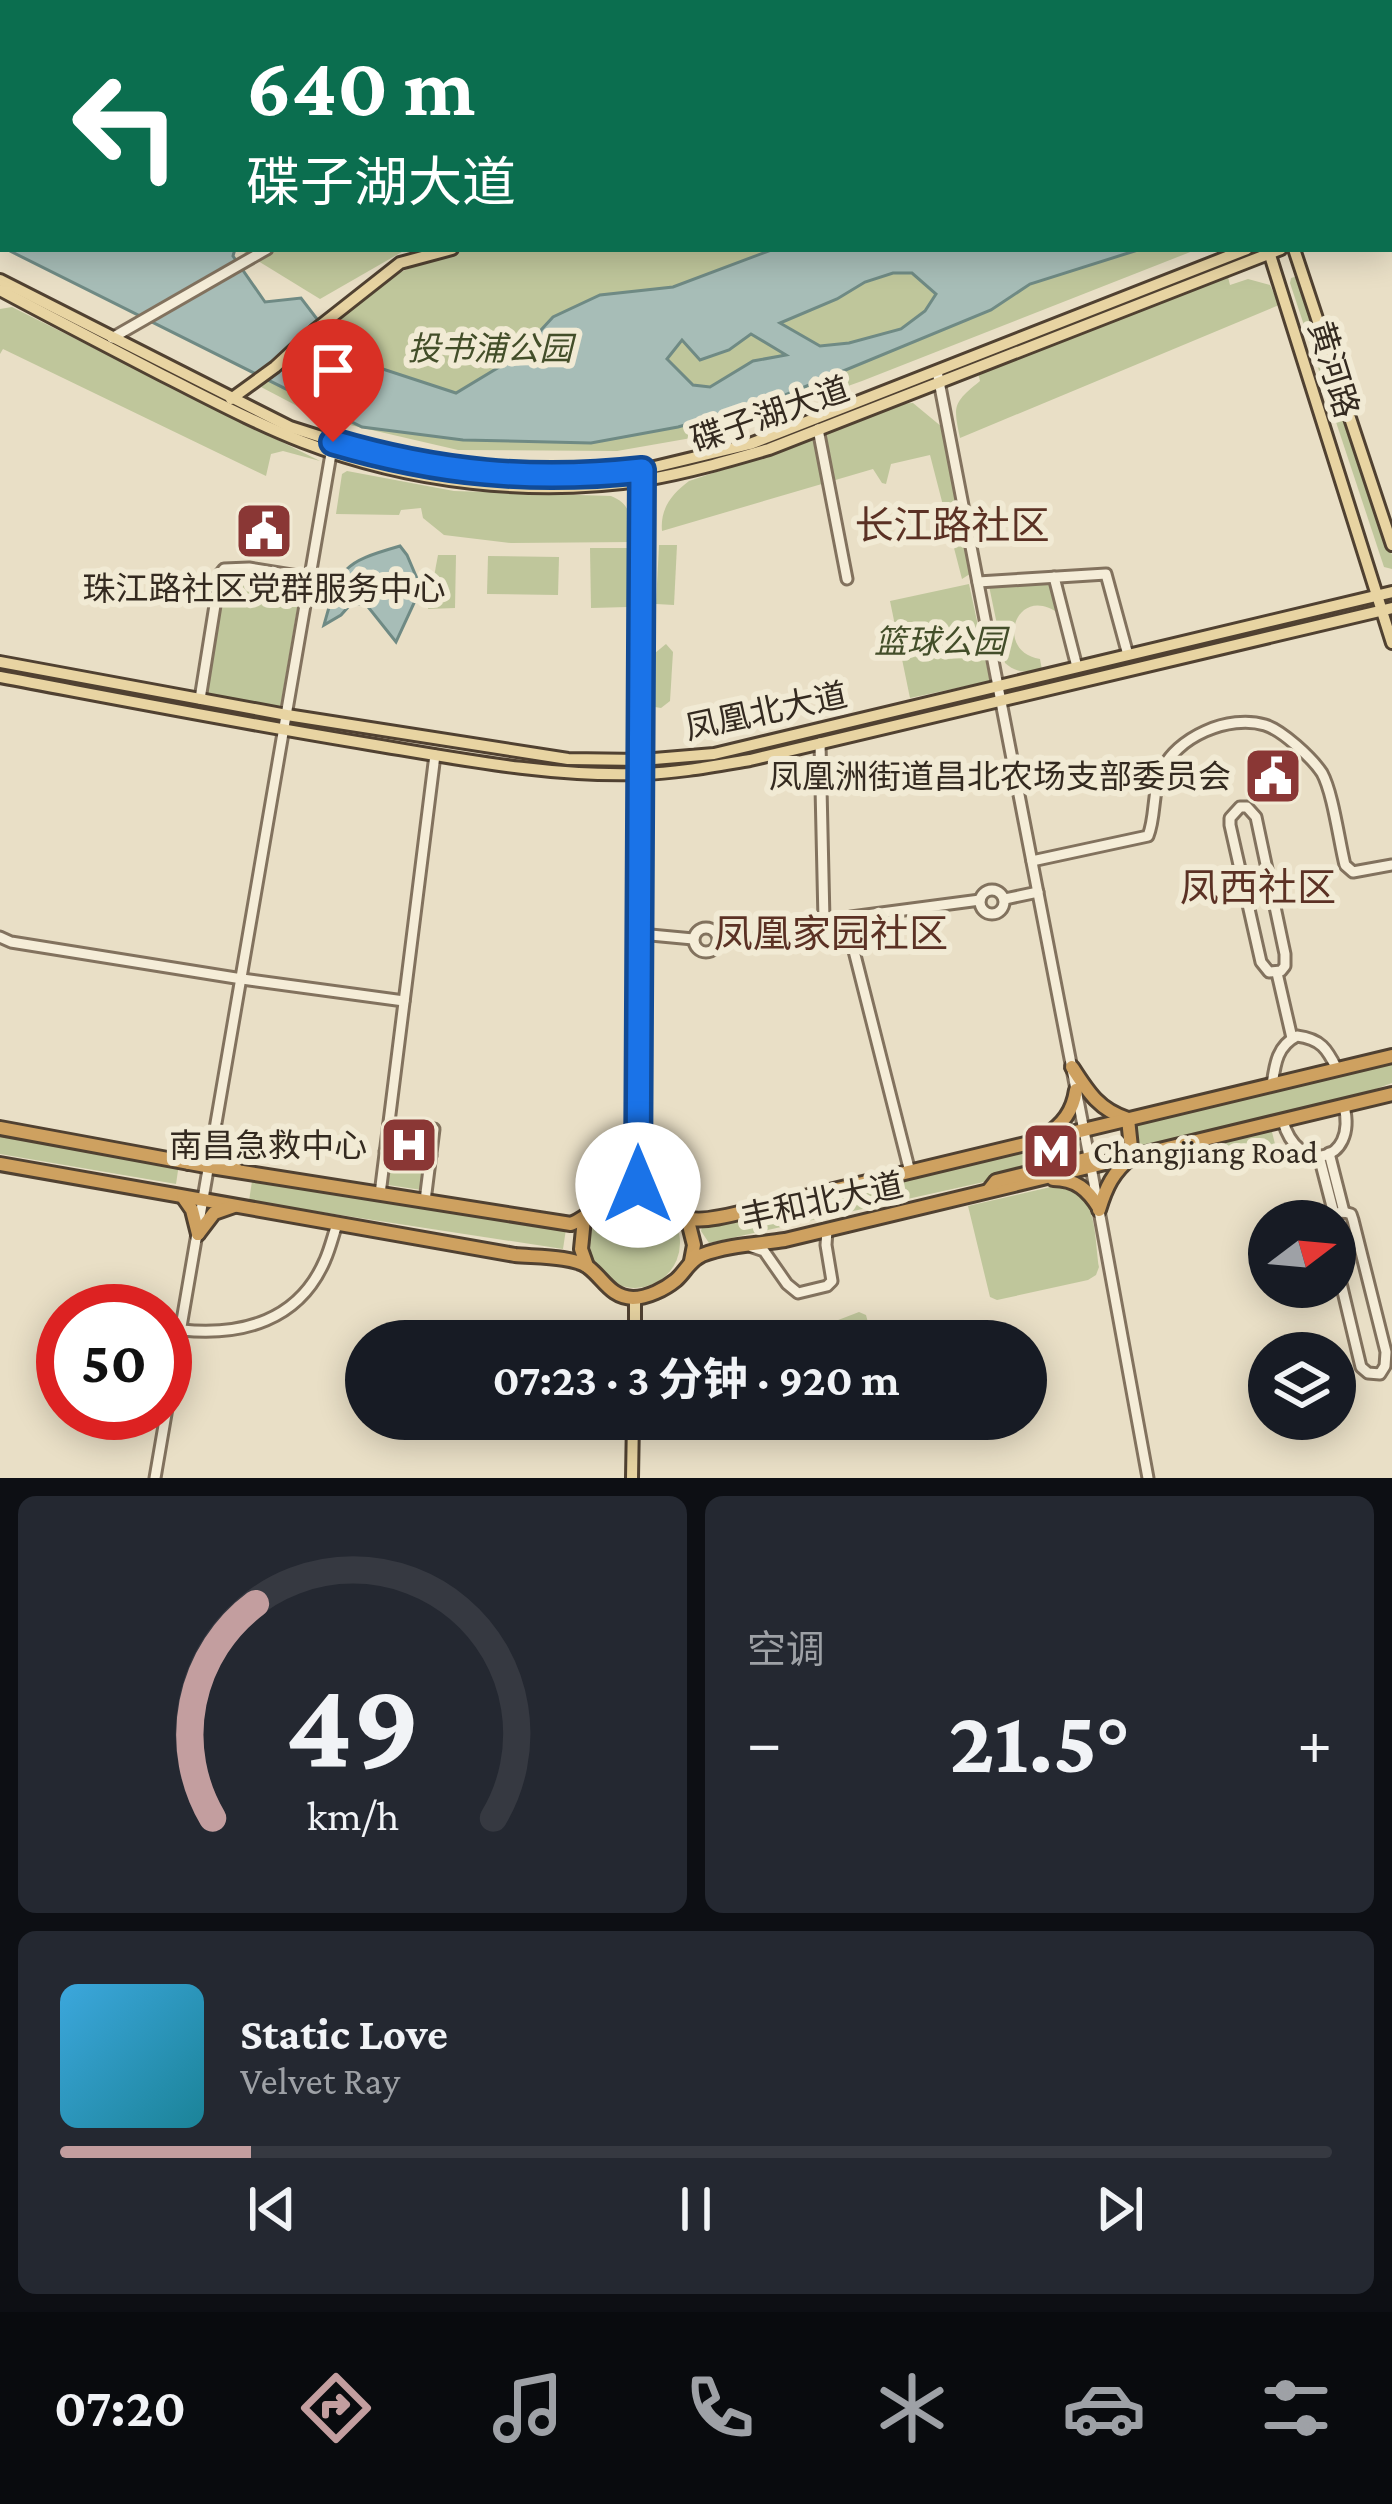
<!DOCTYPE html>
<html lang="zh">
<meta charset="utf-8">
<style>
body{margin:0;font-family:"Crimson Pro","Noto Sans SC",serif;background:#242831;color:#f1f3f6;height:100vh;display:flex;flex-direction:column;font-size:45px;white-space:nowrap}
*{box-sizing:border-box;margin:0}
p{font-size:39px;color:#9ea1a6}
.icon{flex:none;width:66px;height:66px;fill:none;stroke:currentColor;stroke-width:2;stroke-linecap:round;stroke-linejoin:round}
.map{position:relative;height:1478px;overflow:hidden}
.panel{display:flex;flex-direction:column;gap:18px;padding:18px;background:#0d0f14;flex:1}
.panel>*{flex:none}
.top-card{position:absolute;left:0px;top:0px;width:1392px;height:252px;box-shadow:0 6px 30px #0003;background:#0b6e4f;color:#fff;overflow:hidden}
.needle{width:78px;rotate:74deg}
.fabs{position:absolute;left:1248px;top:1200px;display:grid;gap:24px}
.fabs a{display:grid;place-items:center;width:108px;height:108px;border-radius:50%;background:#171b24;box-shadow:0 6px 30px #0003;font-size:60px}
.speed{position:absolute;left:36px;top:1284px;display:flex;gap:24px;font-size:60px;font-weight:700;text-align:center}
.speed>*{display:grid;place-content:center;width:156px;height:156px;border-radius:50%;background:#171b24;box-shadow:0 6px 30px #0003;line-height:1}
.speed .limit{border:18px solid #d22;background:#fff;color:#111}
.pin{position:absolute;display:grid;place-items:center;width:102px;height:102px;color:#fff;margin:-123px -51px;border-radius:50% 50% 50% 0;rotate:-45deg;box-shadow:0 0 12px #0007}
.pin .icon{rotate:45deg}
.me{position:absolute;width:132px;margin:-66px;rotate:0deg;stroke-linejoin:round;filter:drop-shadow(0 0 9px #0008)}
.turn{display:flex;align-items:center;gap:42px;height:252px;padding:0 48px;font-size:54px}
.turn .icon{width:156px;height:156px;stroke-width:2.5}
.turn b{display:block;font-size:84px;line-height:102px}
.big{font-size:90px;font-weight:700;line-height:1.1}
.panel .tile{flex:1;display:flex;flex-direction:column;justify-content:center;gap:18px;min-width:0;padding:0 42px;border-radius:18px;background:#242831}
.panel .dial{align-items:center;gap:0}
.dial svg{height:312px;overflow:visible;fill:none;stroke:#363941;stroke-width:7;stroke-linecap:round;text-anchor:middle}
.dial text{fill:#f1f3f6;stroke:none}
.song{display:flex;align-items:center;gap:36px}
.cover{width:144px;height:144px;border-radius:18px;background:linear-gradient(135deg,hsl(200 70% 55%),hsl(190 70% 35%))}
.played{height:12px;border-radius:6px;background:linear-gradient(90deg,#c39e9f 15%,#363941 15%)}
.keys{display:flex;justify-content:space-around;direction:ltr}
.heat{display:flex;justify-content:space-between;align-items:center;font-size:66px;direction:ltr}
.panel .tiles{flex:1;display:grid;gap:18px;grid-template-columns:1fr 1fr}
.tile:last-child{grid-column:span 2}
.trip{position:absolute;left:345px;top:1320px;width:702px;height:120px;border-radius:60px;background:#171b24;box-shadow:0 6px 30px #0003;font-weight:700;line-height:120px;text-align:center}
.menu{display:flex;height:192px;justify-content:space-around;align-items:center;background:#090b0e;color:#9ea1a6}
.menu .icon{width:84px;height:84px}
.menu .on{color:#c39e9f}
.menu b{font-size:54px;color:#f1f3f6}
.map>svg:first-child{display:block}
.green{fill:#bfc69b}
.water{fill:#a7bdb7;stroke:#6f8a84;stroke-width:3;fill-rule:evenodd}
.lines{fill:none;stroke-linecap:round;stroke-linejoin:round}
.minor-casing{stroke:#82725e;stroke-width:15}
.major-casing{stroke:#504131;stroke-width:16}
.highway-casing{stroke:#504131;stroke-width:18}
.minor{stroke:#f5edd8;stroke-width:9}
.major{stroke:#e8d4a2;stroke-width:10}
.highway{stroke:#cea160;stroke-width:12}
.route-casing{stroke:#114b97;stroke-width:30}
.route{stroke:#1a73e8;stroke-width:21}
.labels{text-anchor:middle;dominant-baseline:central;stroke-width:12;stroke-linejoin:round;paint-order:stroke}
.park-label{font-size:33px;font-style:italic;fill:#434e29;stroke:#f1ead4}
.street-label{font-size:33px;fill:#342a20;stroke:#f1ead4}
.poi-label{font-size:33px;fill:#342a20;stroke:#f1ead4;text-anchor:end}
.quarter-label{font-size:39px;fill:#5b3124;stroke:#f1ead4}
</style>
<div class="map">
<svg width="1392" height="1478" viewBox="0 0 1392 1478">
<rect width="100%" height="100%" fill="#e9dfc6"/>
<g class="green">
<polygon points="328,0 1110,0 1109,3 339,3"/>
<polygon points="242,249 407,249 320,299 245,253"/>
<path d="M 462,249 L 1198,249 L 862,381 L 761,417 L 697,437 L 617,451 L 458,450 L 320,418 L 261,387 C 303,349 344,308 392,277 C 408,266 442,259 462,249 Z"/>
<polygon points="1298,276 1392,555 1392,569 1384,567 1290,283 1291,278"/>
<path d="M 1228,277 L 1230,285 L 1248,279 L 1270,285 L 1279,305 L 960,438 C 953,405 953,403 980,381 L 978,373 Z"/>
<polygon points="12,307 320,461 283,451 271,454 266,476 3,349 0,354 0,309"/>
<path d="M 913,403 L 942,427 L 973,572 L 962,579 L 930,455 L 891,464 L 886,484 L 882,483 L 873,469 L 662,531 C 660,508 672,494 689,481 C 741,464 792,447 842,428 C 866,419 888,404 913,403 Z"/>
<path d="M 347,471 L 454,491 L 611,496 C 634,505 630,521 632,542 L 511,543 L 444,535 L 423,518 L 421,508 L 401,510 L 399,515 L 336,514 L 342,474 Z"/>
<polygon points="659,545 677,545 674,605 656,604"/>
<polygon points="590,548 627,548 628,607 591,608"/>
<polygon points="438,555 456,555 455,608 428,609"/>
<polygon points="488,556 559,557 558,595 487,594"/>
<polygon points="235,572 294,580 301,585 280,709 204,695 223,579 226,574"/>
<path d="M 1052,583 L 1061,615 C 1016,580 993,652 1040,659 L 1042,670 C 1028,673 1016,673 1005,663 L 989,586 Z"/>
<polygon points="969,584 990,681 910,698 890,601"/>
<polygon points="666,644 673,652 670,701 661,708 655,707 653,701 655,653"/>
<polygon points="1392,1064 1392,1083 1373,1090 1137,1147 1130,1127"/>
<polygon points="1271,1128 1276,1148 1222,1160 1218,1141"/>
<polygon points="0,1134 179,1164 176,1184 0,1154"/>
<polygon points="1037,1147 1047,1154 1047,1158 1039,1168 990,1177 984,1182 709,1243 701,1231 702,1227"/>
<polygon points="392,1157 426,1162 422,1190 388,1185"/>
<polygon points="252,1181 566,1229 563,1249 249,1201"/>
<path d="M 1059,1185 C 1098,1191 1094,1234 1099,1267 L 1096,1275 L 1088,1280 L 997,1300 L 990,1297 L 968,1206 Z"/>
<circle cx="635" cy="1243" r="45"/>
<polygon points="859,1312 866,1315 872,1338 860,1341 761,1341 801,1330 809,1322 833,1322"/>
</g>
<g class="water">
<path d="M 6,249 L 235,249 L 233,256 L 265,302 L 301,298 L 346,357 L 456,393 L 516,357 L 553,317 L 600,295 L 673,287 L 774,249 L 1141,249 L 1030,284 L 991,310 L 773,400 L 678,427 L 591,443 L 463,440 L 362,427 ZM 893,273 L 912,273 L 936,294 L 925,311 L 901,329 L 849,343 L 820,346 L 780,323 L 837,299 L 865,282 ZM 751,334 L 786,355 L 753,361 L 710,387 L 693,385 L 667,359 L 682,340 L 700,360 L 729,350 Z"/>
<path d="M 400,546 L 407,555 L 421,588 L 396,642 L 365,603 L 350,605 L 341,615 L 324,625 C 340,567 341,563 400,546 Z"/>
</g>
<g class="lines">
<g class="minor-casing">
<g id="minor">
<polyline points="1015,0 1017,3"/>
<polyline points="164,3 166,0"/>
<polyline points="0,104 3,103"/>
<polyline points="1389,137 1392,137"/>
<polyline points="112,338 267,249"/>
<polyline points="937,371 1091,1167 1148,1478"/>
<polyline points="818,429 847,579"/>
<polyline points="1054,577 1077,667"/>
<polyline points="978,582 1106,574 1128,655"/>
<polyline points="200,699 220,574 224,569 249,568 310,578"/>
<polyline points="820,743 824,920 830,938 848,943 854,951 910,1172"/>
<polygon points="1240,807 1247,807 1256,817 1285,954 1285,966 1281,971 1269,972 1261,962 1230,825 1230,818"/>
<path d="M 1032,861 L 1148,836 C 1156,816 1152,793 1161,772 C 1176,737 1229,714 1265,725 C 1282,730 1312,758 1322,773 C 1333,793 1339,841 1345,865 L 1353,872 L 1392,865"/>
<circle cx="992" cy="902" r="12"/>
<polyline points="1005,899 1038,892"/>
<circle cx="706" cy="940" r="12"/>
<polyline points="640,934 693,939"/>
<polyline points="0,937 11,942 242,979 404,1001"/>
<polyline points="718,938 795,939 827,929 851,917 980,900"/>
<polyline points="1277,973 1292,1038"/>
<path d="M 1272,1085 C 1275,1064 1277,1046 1297,1036 C 1321,1039 1327,1049 1337,1069"/>
<path d="M 1283,1121 C 1297,1175 1358,1164 1344,1106"/>
<polyline points="389,1124 434,1129 425,1201"/>
<polyline points="385,1151 431,1156"/>
<polyline points="1329,1153 1344,1212"/>
<polyline points="1319,1156 1334,1214"/>
<polyline points="380,1194 435,755"/>
<path d="M 1329,1221 C 1333,1211 1342,1211 1351,1214 L 1353,1220 L 1386,1352 L 1385,1366 L 1380,1374 L 1368,1373 L 1361,1367 L 1335,1258"/>
<polyline points="752,1247 764,1251 787,1284 798,1293 827,1286 832,1281 826,1245 827,1230"/>
<path d="M 182,1330 C 242,1336 299,1321 325,1260 C 330,1249 333,1236 337,1224"/>
<polyline points="155,1478 332,448"/>
</g>
</g>
<g class="major-casing">
<g id="major">
<polyline points="1294,249 1392,545"/>
<polyline points="1269,252 1392,643"/>
<polyline points="0,280 290,427 391,459 467,473 544,477 642,470 750,444 1247,249"/>
<path d="M 0,290 C 54,319 108,347 162,375 C 208,398 254,423 303,442 C 409,483 532,497 645,480 C 687,473 728,461 769,449 L 1281,249"/>
<polyline points="231,399 275,367 315,330 400,263 452,249"/>
<polyline points="0,662 287,715 568,759 642,760 714,754 1392,592"/>
<path d="M 0,677 C 123,700 246,724 369,744 C 459,759 550,777 641,774 C 678,773 714,766 750,760 L 1392,608"/>
<polyline points="638,1185 642,473"/>
<polyline points="635,1341 635,1298"/>
<polyline points="632,1478 633,1419"/>
</g>
</g>
<g class="highway-casing">
<g id="highway">
<path d="M 1072,1067 C 1088,1092 1099,1110 1128,1119 L 1132,1157 C 1113,1172 1106,1187 1099,1210"/>
<path d="M 0,1128 L 211,1167 L 571,1224 C 595,1215 607,1190 634,1186 C 666,1182 671,1210 689,1218 C 703,1224 746,1211 763,1207 L 1392,1056"/>
<path d="M 217,1131 C 220,1149 222,1159 237,1170"/>
<path d="M 1045,1136 C 1063,1124 1073,1111 1076,1090"/>
<polyline points="189,1163 202,1157 216,1132"/>
<path d="M 0,1164 L 515,1255 C 533,1257 574,1256 588,1267 C 604,1279 610,1297 633,1298 C 647,1298 665,1289 676,1280 C 686,1271 689,1261 702,1255 C 727,1245 759,1244 785,1240 L 1392,1094"/>
<path d="M 1053,1179 C 1076,1179 1088,1190 1099,1208"/>
<polyline points="989,1190 996,1181 1090,1158"/>
<polyline points="183,1197 192,1210 198,1234"/>
<polyline points="687,1217 694,1245 691,1261"/>
<polyline points="584,1219 581,1249 587,1266"/>
<polyline points="198,1234 214,1213 234,1206"/>
</g>
</g>
<use href="#minor" class="minor"/>
<use href="#major" class="major"/>
<use href="#highway" class="highway"/>
</g>
<g class="lines">
<g class="route-casing">
<path id="route" d="M 333,442 C 438,473 533,482 642,470 L 638,1185"/>
</g>
<use href="#route" class="route"/>
</g>
<defs>
<g id="civic-square" transform="scale(3)"><rect x="-9" y="-9" width="18" height="18" rx="4" fill="#8a3735" stroke="#f1ead4"/><path d="M-.6-6.5H3V-4.5H.6V-3L4-1V1h2V6H-6V1h2V-1L-.6-3ZM-1.2 2.5V6h2.4V2.5Z" fill="#fff"/></g>
<g id="hospital-square" transform="scale(3)"><rect x="-9" y="-9" width="18" height="18" rx="4" fill="#8a3735" stroke="#f1ead4"/><path d="M-5-5h3v3.5h4V-5h3V5h-3V1.5h-4V5h-3Z" fill="#fff"/></g>
<g id="metro-square" transform="scale(3)"><rect x="-9" y="-9" width="18" height="18" rx="4" fill="#8a3735" stroke="#f1ead4"/><path d="M-5.5 5V-5H-3L0 0L3-5H5.5V5H3V-.5L0 4L-3-.5V5Z" fill="#fff"/></g>
</defs>
<g fill-rule="evenodd">
<use href="#civic-square" x="264" y="531"/>
<use href="#civic-square" x="1273" y="776"/>
<use href="#hospital-square" x="409" y="1145"/>
<use href="#metro-square" x="1051" y="1151"/>
</g>
<g class="labels">
<g class="park-label">
<text x="490" y="348">投书浦公园</text>
<text x="940" y="641">篮球公园</text>
</g>
<g class="street-label">
<text transform="translate(1334 369) rotate(73)">黄河路</text>
<text transform="translate(770 414) rotate(-19)">碟子湖大道</text>
<text transform="translate(766 711) rotate(-12)">凤凰北大道</text>
<text transform="translate(822 1201) rotate(-12)">丰和北大道</text>
</g>
<g class="poi-label">
<text x="264" y="588" text-anchor="middle">珠江路社区党群服务中心</text>
<text x="1231" y="776">凤凰洲街道昌北农场支部委员会</text>
<text x="367" y="1145">南昌急救中心</text>
<text x="1093" y="1151" text-anchor="start">Changjiang Road</text>
</g>
<g class="quarter-label">
<text x="952" y="525">长江路社区</text>
<text x="1258" y="887">凤西社区</text>
<text x="831" y="933">凤凰家园社区</text>
</g>
</g>
</svg>
<div class="fabs">
<a><svg class="needle" viewBox="-14 -14 28 28"><path d="M0-13l5 13h-10z" fill="#e53935"/><path d="M0 13l5-13h-10z" fill="#9ea1a6"/></svg></a>
<a><svg class="icon" aria-label="layers" viewBox="0 0 24 24"><path d="M12 4l9 5-9 5-9-5zM3 14l9 5 9-5"/></svg></a>
</div>
<div class="speed"><div class="limit">50</div></div>
<div class="pin" style="left:333px;top:442px;background:#d93025"><svg class="icon" aria-label="arrive" viewBox="0 0 24 24"><path d="M6 21V4h12l-3 4 3 4H6"/></svg></div>
<svg class="me" style="left:638px;top:1185px" viewBox="-20 -20 40 40"><circle r="19" fill="#fff"/><path d="M0-13L10 11 0 6-10 11z" fill="#1a73e8"/></svg>
<div class="trip">07:23 · 3 分钟 · 920 m</div>
<div class="top-card">
<div class="turn"><svg class="icon" aria-label="left" viewBox="0 0 24 24"><path d="M17 20v-9H6M10 6l-5 5 5 5"/></svg><div><b>640 m</b>碟子湖大道</div></div>
</div>
</div>
<section class="panel">
<div class="tiles">
<div class="tile dial"><svg viewBox="0 0 100 80">
<path d="M14 69A42 42 0 1 1 86 69"/>
<path d="M14 69A42 42 0 0 1 25 14" stroke="#c39e9f"/>
<text x="50" y="56" font-size="32" font-weight="700">49</text>
<text x="50" y="72" font-size="11">km/h</text>
</svg></div>
<div class="tile"><p>空调</p>
<div class="heat"><a>−</a><b class="big">21.5°</b><a>+</a></div>
</div>
<div class="tile">
<div class="song"><i class="cover"></i><div><b>Static Love</b><p>Velvet Ray</p></div></div>
<div class="played"></div>
<div class="keys"><svg class="icon" aria-label="previous" viewBox="0 0 24 24"><path d="M18 5L8 12l10 7zM5 5v14"/></svg><svg class="icon" aria-label="pause" viewBox="0 0 24 24"><path d="M8 5v14M16 5v14"/></svg><svg class="icon" aria-label="next" viewBox="0 0 24 24"><path d="M6 5l10 7-10 7zM19 5v14"/></svg></div>
</div>
</div>
</section>
<nav class="menu">
<b>07:20</b>
<svg class="icon on" aria-label="directions" viewBox="0 0 24 24"><path d="M12 3l9 9-9 9-9-9zM9 14v-3h6M13 9l2 2-2 2"/></svg>
<svg class="icon" aria-label="music" viewBox="0 0 24 24"><path d="M9 18V5l10-2v13"/><circle cx="6" cy="18" r="3"/><circle cx="16" cy="16" r="3"/></svg>
<svg class="icon" aria-label="phone" viewBox="0 0 24 24"><path d="M5 4h4l2 5-3 2q2 4 5 5l2-3 5 2v4C11 20 4 13 5 4z"/></svg>
<svg class="icon" aria-label="climate" viewBox="0 0 24 24"><path d="M12 3v18M4 7l16 10M4 17L20 7"/></svg>
<svg class="icon" aria-label="car" viewBox="0 0 24 24"><path d="M5 17H2v-5l4-1 3-4h7l3 4 3 1v5h-3M9 17h6M6 11h13"/><circle cx="7" cy="17" r="2"/><circle cx="17" cy="17" r="2"/></svg>
<svg class="icon" aria-label="filters" viewBox="0 0 24 24"><path d="M4 7h16M4 17h16"/><circle cx="9" cy="7" r="2"/><circle cx="15" cy="17" r="2"/></svg>
</nav>
